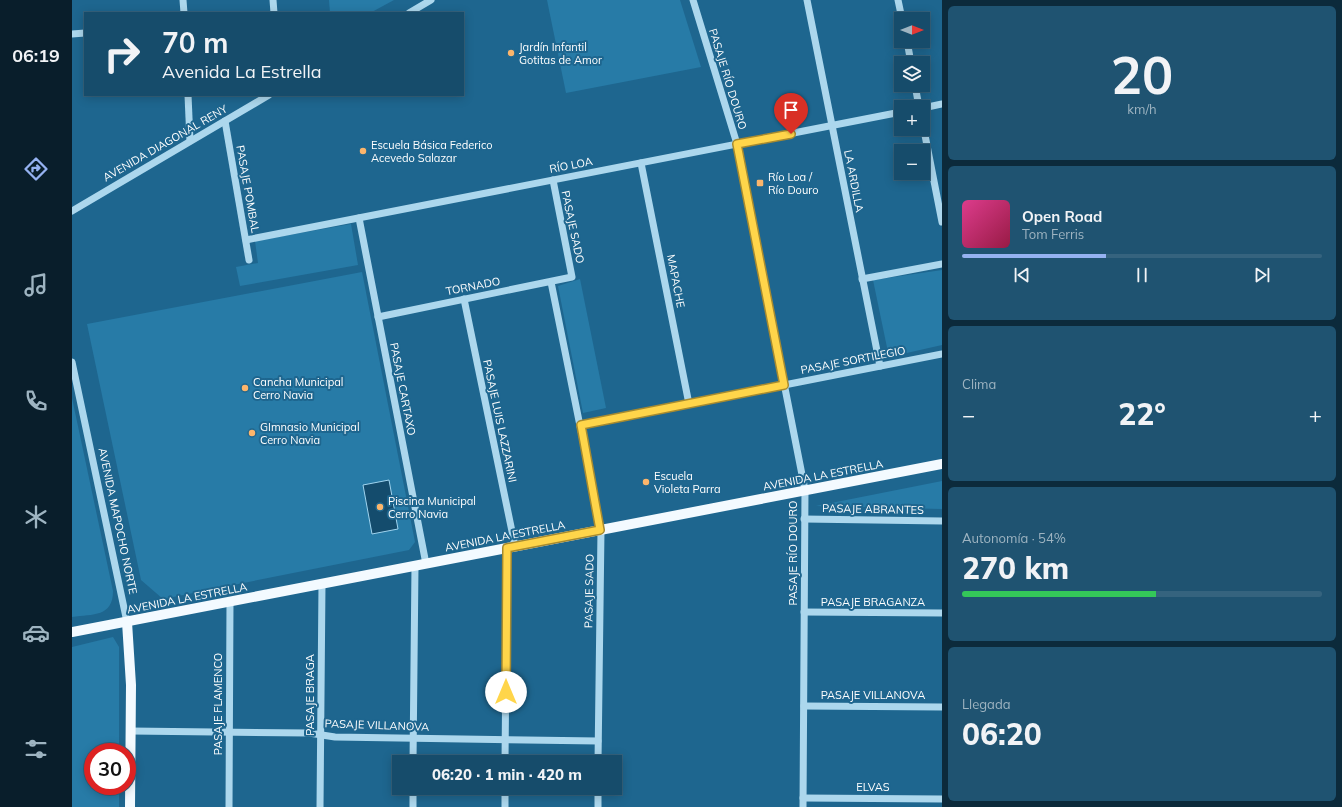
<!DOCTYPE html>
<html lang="es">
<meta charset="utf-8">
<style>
body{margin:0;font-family:Mulish,sans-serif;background:#1f5371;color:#f1f3f6;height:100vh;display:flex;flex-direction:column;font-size:15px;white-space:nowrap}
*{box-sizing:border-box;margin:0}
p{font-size:13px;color:#9eb4c1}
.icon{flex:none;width:22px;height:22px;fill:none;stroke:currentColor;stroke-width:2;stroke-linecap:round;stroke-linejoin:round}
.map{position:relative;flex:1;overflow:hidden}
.sheet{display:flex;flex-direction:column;gap:6px;padding:6px;background:#0c2a3b;width:400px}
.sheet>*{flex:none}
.guide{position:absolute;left:12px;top:12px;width:380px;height:84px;border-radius:0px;box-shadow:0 2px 10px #0003,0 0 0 1px #35637e;background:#164c6b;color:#f1f3f6;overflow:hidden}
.needle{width:26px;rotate:90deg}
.tools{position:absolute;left:822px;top:12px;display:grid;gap:8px}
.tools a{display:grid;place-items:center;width:36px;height:36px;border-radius:0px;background:#164c6b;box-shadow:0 2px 10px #0003,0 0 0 1px #35637e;font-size:20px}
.speed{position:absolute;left:12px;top:743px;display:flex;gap:8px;font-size:20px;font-weight:700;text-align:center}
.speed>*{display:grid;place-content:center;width:52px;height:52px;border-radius:50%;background:#164c6b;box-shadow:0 2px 10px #0003,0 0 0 1px #35637e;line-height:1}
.speed .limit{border:6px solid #d22;background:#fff;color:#111}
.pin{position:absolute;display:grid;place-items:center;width:34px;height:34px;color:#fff;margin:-41px -17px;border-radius:50% 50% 50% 0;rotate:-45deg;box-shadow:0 0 4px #0007}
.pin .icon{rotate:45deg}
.me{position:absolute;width:44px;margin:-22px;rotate:0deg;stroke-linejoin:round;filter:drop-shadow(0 0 3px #0008)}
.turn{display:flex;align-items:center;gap:14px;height:84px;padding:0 12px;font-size:18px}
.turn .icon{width:52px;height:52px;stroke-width:2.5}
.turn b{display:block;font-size:28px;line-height:34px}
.big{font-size:30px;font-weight:800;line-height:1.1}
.sheet .card{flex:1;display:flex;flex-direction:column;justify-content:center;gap:6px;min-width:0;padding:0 14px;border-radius:6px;background:#1f5371}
.sheet .dial{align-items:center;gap:0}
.dial b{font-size:52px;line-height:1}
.song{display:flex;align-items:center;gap:12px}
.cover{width:48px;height:48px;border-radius:6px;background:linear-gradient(135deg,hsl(330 70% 55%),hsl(340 70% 35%))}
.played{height:4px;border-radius:2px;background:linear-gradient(90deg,#95b2f1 40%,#35637e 40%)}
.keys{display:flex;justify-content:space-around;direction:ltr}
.heat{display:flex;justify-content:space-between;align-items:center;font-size:22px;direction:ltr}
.charge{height:6px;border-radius:3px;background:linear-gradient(90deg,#34c759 54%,#35637e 0)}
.trip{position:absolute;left:320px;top:755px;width:230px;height:40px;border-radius:0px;background:#164c6b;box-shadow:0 2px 10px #0003,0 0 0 1px #35637e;font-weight:800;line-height:40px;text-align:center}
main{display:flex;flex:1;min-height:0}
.tab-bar{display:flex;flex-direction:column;width:72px;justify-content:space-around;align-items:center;background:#091e2b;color:#9eb4c1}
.tab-bar .icon{width:28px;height:28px}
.tab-bar .current{color:#95b2f1}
.tab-bar b{font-size:18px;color:#f1f3f6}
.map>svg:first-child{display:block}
.green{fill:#277ba7}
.water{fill:#144c6d;stroke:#a0d4ef}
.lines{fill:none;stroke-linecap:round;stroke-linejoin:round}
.minor{stroke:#acd7ed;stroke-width:7}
.major{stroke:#f3faff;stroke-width:10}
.route-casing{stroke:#a68a30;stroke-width:10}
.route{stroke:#ffd54a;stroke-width:7}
.poi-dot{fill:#fcb56b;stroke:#1e668f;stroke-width:1.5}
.labels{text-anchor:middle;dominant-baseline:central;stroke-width:4;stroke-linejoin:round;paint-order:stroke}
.poi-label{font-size:11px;fill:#fff;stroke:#1e668f;text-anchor:start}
.street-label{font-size:11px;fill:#fff;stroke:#1e668f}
</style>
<main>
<nav class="tab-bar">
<b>06:19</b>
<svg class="icon current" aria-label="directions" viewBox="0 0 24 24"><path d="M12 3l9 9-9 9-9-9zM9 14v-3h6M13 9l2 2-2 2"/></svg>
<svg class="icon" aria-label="music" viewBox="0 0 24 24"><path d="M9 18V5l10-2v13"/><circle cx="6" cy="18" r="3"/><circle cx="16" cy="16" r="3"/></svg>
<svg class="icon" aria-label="phone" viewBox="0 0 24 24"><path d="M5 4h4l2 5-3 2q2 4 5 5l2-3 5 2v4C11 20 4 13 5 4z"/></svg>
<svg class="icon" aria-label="climate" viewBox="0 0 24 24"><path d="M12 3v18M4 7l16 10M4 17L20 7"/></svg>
<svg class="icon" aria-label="car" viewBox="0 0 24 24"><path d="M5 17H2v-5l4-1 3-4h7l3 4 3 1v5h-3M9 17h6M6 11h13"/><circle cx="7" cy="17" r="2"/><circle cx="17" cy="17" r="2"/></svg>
<svg class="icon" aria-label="filters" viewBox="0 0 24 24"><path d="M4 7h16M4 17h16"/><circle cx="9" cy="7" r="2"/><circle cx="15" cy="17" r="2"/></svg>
</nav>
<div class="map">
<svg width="870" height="807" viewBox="0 0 870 807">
<rect width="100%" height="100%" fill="#1e668f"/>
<g class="green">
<polygon points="257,0 322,0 298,13 258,13"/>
<polygon points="475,0 608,0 629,67 494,93"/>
<polygon points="279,224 286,265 168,286 164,267 186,263 183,241"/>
<polygon points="870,270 870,345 817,357 801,280"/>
<polygon points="290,272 343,542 337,550 91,599 69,580 15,324"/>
<polygon points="508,279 534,408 511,413 486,286"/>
<path d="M 0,398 L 41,591 C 41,617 21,614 0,617 Z"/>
<polygon points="870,481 870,509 744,506"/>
<polygon points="41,637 47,647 47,752 21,752 21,786 47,786 47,807 0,807 0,647"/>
</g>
<polygon class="water" points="317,480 326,529 300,534 291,485"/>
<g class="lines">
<g class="minor">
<polyline points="111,0 112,13"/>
<polyline points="201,0 202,13"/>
<polyline points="621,0 665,144 733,490 731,807"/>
<polyline points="735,0 808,366"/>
<polyline points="826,0 830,19"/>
<polyline points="337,13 359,0"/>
<polyline points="0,34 13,33"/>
<polyline points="835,41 839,63"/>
<polyline points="843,85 847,107"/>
<polyline points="116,95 118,141"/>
<polyline points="851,108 870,104"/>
<polyline points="153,121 177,260"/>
<polyline points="851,125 870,222"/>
<polyline points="569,163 617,404"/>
<polyline points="0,211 197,95"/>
<polyline points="287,218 354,564"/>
<polyline points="174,240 829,112"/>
<polyline points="790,279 870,264"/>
<polyline points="479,282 529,530 526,762"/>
<polyline points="392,299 443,546"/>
<polyline points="306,317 500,277 481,180"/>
<polyline points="0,362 55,622"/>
<polyline points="509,425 870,354"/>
<polyline points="732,519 870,521"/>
<polyline points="732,612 870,613"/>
<polyline points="732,706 870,707"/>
<polyline points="59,731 237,733 263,737 526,741"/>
<polyline points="341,762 343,566"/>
<polyline points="433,762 435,548"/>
<polyline points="731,798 870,799"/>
<polyline points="157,807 158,602"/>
<polyline points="248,807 250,584"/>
<polyline points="341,807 341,788"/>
<polyline points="433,807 433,788"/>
<polyline points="526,807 526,788"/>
</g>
<g class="major">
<polyline points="55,622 59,685 58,807"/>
<polyline points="0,632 870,464"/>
</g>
</g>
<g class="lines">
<g class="route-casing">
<polyline id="route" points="434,692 435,548 528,530 509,425 712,385 665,144 719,134"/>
</g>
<use href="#route" class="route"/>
</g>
<g class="poi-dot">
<circle cx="439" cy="53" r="4"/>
<circle cx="291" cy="151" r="4"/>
<rect x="684" y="179" width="8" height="8" rx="2"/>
<circle cx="173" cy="388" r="4"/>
<circle cx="180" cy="433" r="4"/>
<circle cx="574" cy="482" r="4"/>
<circle cx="308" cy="507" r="4"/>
</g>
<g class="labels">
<g class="poi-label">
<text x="447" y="47">Jardín Infantil<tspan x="447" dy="13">Gotitas de Amor</tspan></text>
<text x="299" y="145">Escuela Básica Federico<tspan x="299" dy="13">Acevedo Salazar</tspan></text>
<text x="696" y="177">Río Loa /<tspan x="696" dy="13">Río Douro</tspan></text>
<text x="181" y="382">Cancha Municipal<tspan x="181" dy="13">Cerro Navia</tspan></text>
<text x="188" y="427">GImnasio Municipal<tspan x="188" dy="13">Cerro Navia</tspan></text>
<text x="582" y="476">Escuela<tspan x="582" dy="13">Violeta Parra</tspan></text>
<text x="316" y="501">Piscina Municipal<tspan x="316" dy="13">Cerro Navia</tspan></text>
</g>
<g class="street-label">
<text transform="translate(656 79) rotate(73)">PASAJE RÍO DOURO</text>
<text transform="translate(93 143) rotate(-30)">AVENIDA DIAGONAL RENY</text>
<text transform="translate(499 165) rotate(-11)">RÍO LOA</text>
<text transform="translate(782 181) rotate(79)">LA ARDILLA</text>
<text transform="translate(176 189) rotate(80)">PASAJE POMBAL</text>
<text transform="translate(501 227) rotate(78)">PASAJE SADO</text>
<text transform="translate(604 281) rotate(79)">MAPACHE</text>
<text transform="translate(401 286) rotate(-11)">TORNADO</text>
<text transform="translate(781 360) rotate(-11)">PASAJE SORTILEGIO</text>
<text transform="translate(331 389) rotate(79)">PASAJE CARTAXO</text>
<text transform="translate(428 421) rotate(78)">PASAJE LUIS LAZZARINI</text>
<text transform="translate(751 475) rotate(-11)">AVENIDA LA ESTRELLA</text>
<text transform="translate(801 509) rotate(1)">PASAJE ABRANTES</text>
<text transform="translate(46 521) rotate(78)">AVENIDA MAPOCHO NORTE</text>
<text transform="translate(433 536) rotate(-11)">AVENIDA LA ESTRELLA</text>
<text transform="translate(721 553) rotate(-90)">PASAJE RÍO DOURO</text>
<text transform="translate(517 591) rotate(-89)">PASAJE SADO</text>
<text transform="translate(115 598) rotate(-11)">AVENIDA LA ESTRELLA</text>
<text x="801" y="602">PASAJE BRAGANZA</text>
<text transform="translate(238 695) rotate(-90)">PASAJE BRAGA</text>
<text x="801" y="695">PASAJE VILLANOVA</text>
<text transform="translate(146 704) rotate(-90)">PASAJE FLAMENCO</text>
<text transform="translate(305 725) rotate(2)">PASAJE VILLANOVA</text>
<text x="801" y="787">ELVAS</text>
</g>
</g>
</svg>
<div class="tools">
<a><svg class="needle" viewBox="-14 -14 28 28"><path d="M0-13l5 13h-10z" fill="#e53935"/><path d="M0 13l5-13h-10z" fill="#9eb4c1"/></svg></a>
<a><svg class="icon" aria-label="layers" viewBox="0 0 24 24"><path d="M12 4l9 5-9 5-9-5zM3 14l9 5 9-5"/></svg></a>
<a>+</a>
<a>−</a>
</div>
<div class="speed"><div class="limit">30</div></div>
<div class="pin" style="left:719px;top:134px;background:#d93025"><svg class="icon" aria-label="arrive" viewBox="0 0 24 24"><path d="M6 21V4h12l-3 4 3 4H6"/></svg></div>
<svg class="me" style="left:434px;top:692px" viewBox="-20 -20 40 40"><circle r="19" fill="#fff"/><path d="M0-13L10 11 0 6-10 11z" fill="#ffd54a"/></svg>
<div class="trip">06:20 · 1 min · 420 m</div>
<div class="guide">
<div class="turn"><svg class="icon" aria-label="right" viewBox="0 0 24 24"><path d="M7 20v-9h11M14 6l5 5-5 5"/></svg><div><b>70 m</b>Avenida La Estrella</div></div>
</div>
</div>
<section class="sheet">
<div class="card dial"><b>20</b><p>km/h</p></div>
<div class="card">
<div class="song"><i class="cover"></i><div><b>Open Road</b><p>Tom Ferris</p></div></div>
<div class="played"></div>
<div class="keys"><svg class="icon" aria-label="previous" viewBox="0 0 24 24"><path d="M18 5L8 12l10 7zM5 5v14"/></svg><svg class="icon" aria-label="pause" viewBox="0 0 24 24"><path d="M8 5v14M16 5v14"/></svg><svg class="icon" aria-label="next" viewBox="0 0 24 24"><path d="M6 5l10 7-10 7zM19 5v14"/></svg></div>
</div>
<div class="card"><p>Clima</p>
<div class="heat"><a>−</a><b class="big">22°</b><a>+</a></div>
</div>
<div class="card"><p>Autonomía · 54%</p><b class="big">270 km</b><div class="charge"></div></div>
<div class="card"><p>Llegada</p><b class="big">06:20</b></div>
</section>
</main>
